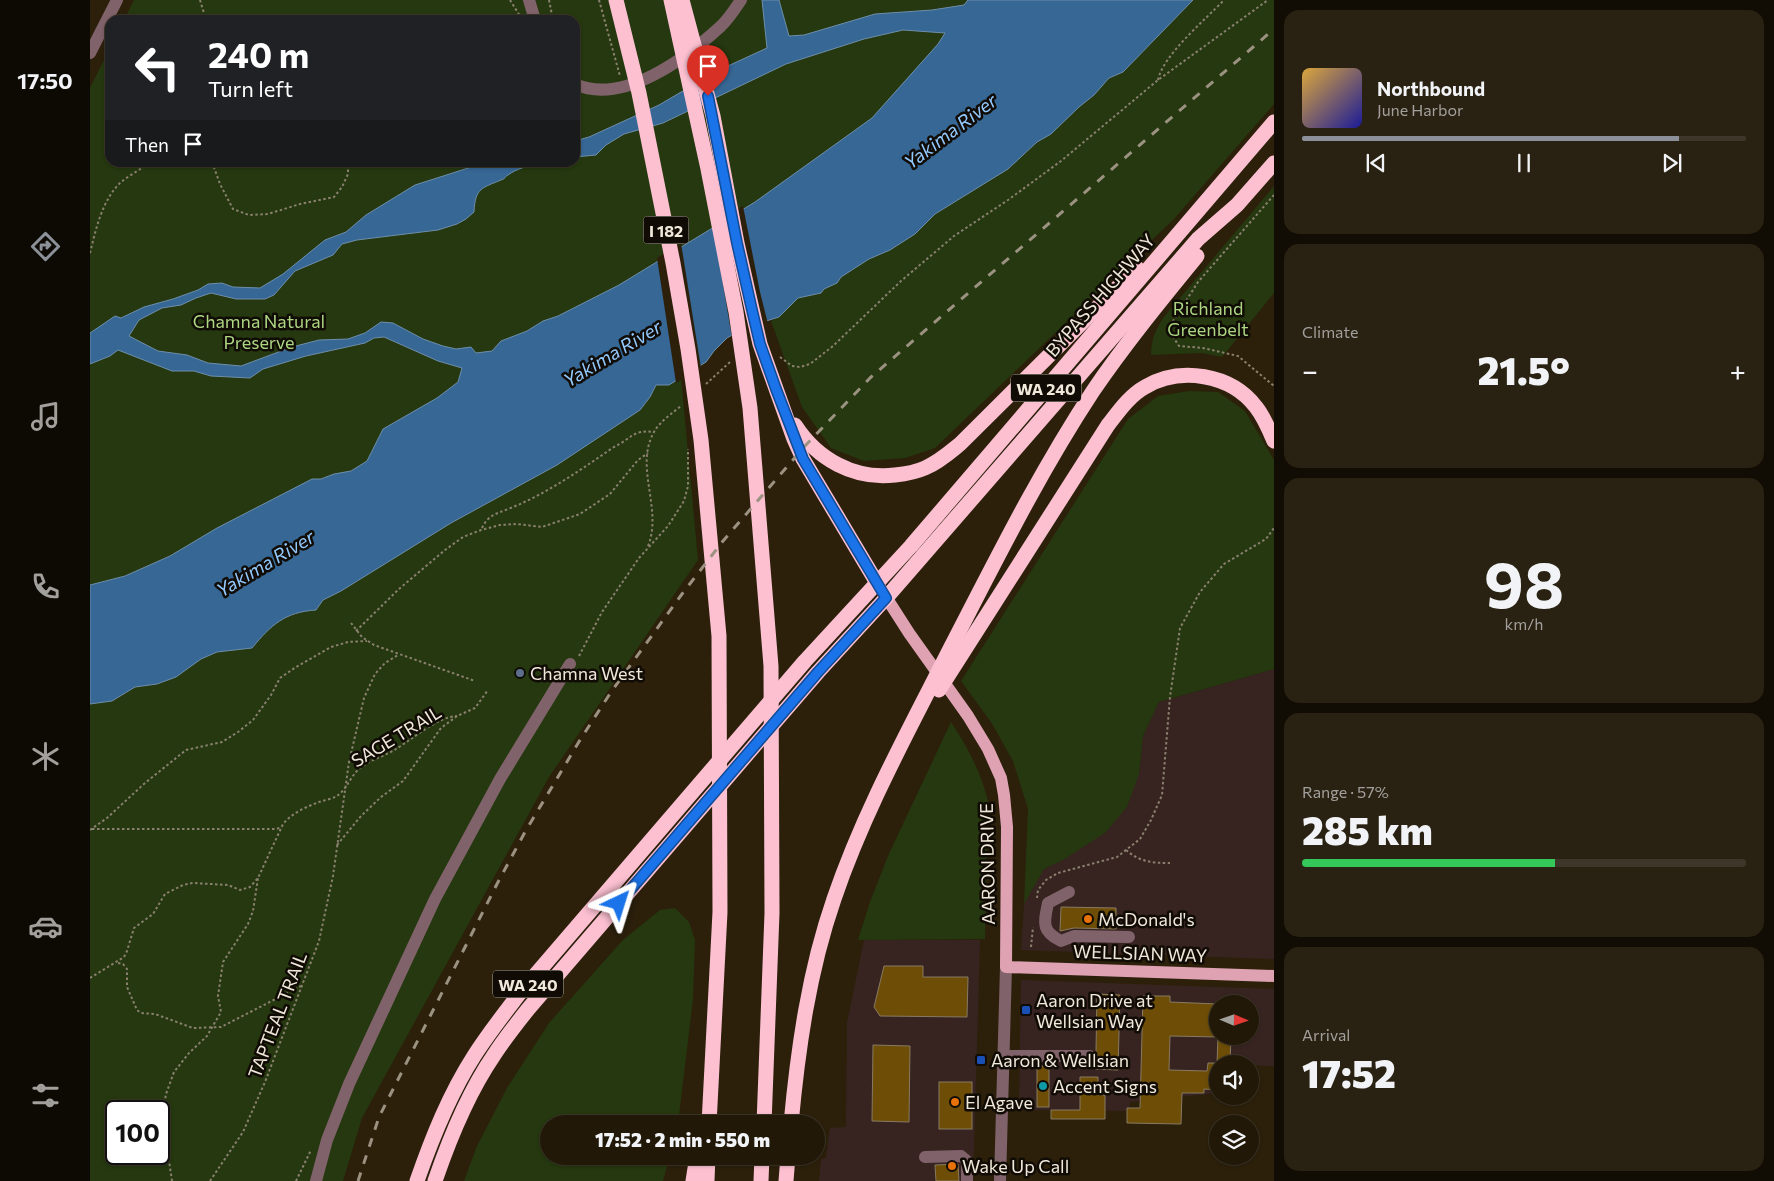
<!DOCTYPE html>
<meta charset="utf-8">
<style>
body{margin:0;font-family:Commissioner,sans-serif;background:#292112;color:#f1f3f6;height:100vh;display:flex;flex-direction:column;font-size:19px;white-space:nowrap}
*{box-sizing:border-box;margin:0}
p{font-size:16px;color:#a2a09c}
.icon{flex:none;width:28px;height:28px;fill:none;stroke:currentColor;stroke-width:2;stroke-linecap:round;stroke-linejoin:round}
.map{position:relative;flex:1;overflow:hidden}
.sheet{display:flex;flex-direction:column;gap:10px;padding:10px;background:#120d04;width:500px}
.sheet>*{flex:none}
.guide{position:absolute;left:15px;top:15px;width:475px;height:152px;border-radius:15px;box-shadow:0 1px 4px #0004,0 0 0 1px #3e3729;background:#202124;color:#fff;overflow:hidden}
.needle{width:32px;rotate:92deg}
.fabs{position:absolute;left:1119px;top:995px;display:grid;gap:10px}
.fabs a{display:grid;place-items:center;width:50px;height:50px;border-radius:50%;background:#211808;box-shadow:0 1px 4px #0004,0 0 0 1px #3e3729;font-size:25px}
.speed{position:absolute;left:15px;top:1100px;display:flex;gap:10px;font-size:25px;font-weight:700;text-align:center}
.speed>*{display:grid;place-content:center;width:65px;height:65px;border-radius:50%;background:#211808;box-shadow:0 1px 4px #0004,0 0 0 1px #3e3729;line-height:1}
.speed .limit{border:2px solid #111;border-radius:8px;background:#fff;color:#111}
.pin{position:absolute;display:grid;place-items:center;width:42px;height:42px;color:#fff;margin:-51px -21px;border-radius:50% 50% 50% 0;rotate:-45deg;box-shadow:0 0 5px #0007}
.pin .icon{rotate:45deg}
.me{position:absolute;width:55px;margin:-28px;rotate:41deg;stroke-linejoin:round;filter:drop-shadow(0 0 4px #0008)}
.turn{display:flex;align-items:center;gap:18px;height:105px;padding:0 20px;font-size:22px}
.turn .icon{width:65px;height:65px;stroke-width:2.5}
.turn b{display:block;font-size:35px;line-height:42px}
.then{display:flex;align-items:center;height:48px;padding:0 20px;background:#0003;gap:10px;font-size:19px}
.big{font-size:38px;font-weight:800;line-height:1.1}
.sheet .widget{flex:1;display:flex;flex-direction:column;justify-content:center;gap:8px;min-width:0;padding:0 18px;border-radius:15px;background:#292112}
.sheet .dial{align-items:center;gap:0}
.dial b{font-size:65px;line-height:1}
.song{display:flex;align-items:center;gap:15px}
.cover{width:60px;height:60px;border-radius:8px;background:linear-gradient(135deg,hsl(40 70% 55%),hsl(240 70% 35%))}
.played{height:5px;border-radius:2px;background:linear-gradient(90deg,#8c9099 85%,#3e3729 85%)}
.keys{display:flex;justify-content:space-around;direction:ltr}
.heat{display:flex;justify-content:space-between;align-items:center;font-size:28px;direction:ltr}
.charge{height:8px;border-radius:4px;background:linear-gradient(90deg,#34c759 57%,#3e3729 0)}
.trip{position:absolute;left:450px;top:1115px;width:285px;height:50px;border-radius:25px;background:#211808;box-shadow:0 1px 4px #0004,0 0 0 1px #3e3729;font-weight:800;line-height:50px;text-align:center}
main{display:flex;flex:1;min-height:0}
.dock{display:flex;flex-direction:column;width:90px;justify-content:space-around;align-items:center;background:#0d0a03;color:#a2a09c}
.dock .icon{width:35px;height:35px}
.dock .on{color:#8c9099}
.dock b{font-size:22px;color:#f1f3f6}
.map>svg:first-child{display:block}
.commercial{fill:#372420;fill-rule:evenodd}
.green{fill:#25380f;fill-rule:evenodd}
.water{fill:#376795;stroke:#6e8eaa}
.pier{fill:#2c200b}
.building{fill:#6e4e07;stroke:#887a62}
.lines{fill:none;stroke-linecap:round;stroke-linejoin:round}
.path{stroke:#8a806f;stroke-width:2;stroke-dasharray:2.5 2.5;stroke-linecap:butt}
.minor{stroke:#80626a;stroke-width:12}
.major{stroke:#dfa2b3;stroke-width:12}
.highway{stroke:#fcc0d1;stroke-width:15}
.rail{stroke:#9c9281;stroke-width:3;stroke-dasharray:9 9;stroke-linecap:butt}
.route-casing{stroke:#114b97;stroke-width:12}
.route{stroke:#1a73e8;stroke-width:9}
.service-dot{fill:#5c6f8a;stroke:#100b04;stroke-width:2}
.food-dot{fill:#e8710a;stroke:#100b04;stroke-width:2}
.transit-dot{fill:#1a4fb4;stroke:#100b04;stroke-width:2}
.culture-dot{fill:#0f9aa8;stroke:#100b04;stroke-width:2}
.labels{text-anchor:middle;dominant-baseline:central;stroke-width:5;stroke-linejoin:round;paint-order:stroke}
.shield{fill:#100b04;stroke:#ada69a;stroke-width:1}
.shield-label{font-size:16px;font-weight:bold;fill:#f0e8db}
.street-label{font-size:18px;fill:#f0e8db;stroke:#100b04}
.park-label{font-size:18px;fill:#acd682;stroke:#100b04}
.poi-label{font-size:18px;fill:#f0e8db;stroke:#100b04;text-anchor:start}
.water-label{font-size:19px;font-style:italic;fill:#92c9ff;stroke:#100b04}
</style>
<main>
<nav class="dock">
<b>17:50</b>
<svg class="icon on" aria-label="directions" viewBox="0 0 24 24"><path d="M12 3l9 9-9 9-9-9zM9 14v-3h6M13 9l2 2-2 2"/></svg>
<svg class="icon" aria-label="music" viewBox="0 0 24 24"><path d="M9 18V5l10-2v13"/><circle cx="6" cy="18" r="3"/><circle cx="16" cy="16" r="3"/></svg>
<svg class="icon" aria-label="phone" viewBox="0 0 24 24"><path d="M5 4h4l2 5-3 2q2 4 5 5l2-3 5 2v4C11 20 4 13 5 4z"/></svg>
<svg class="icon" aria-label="climate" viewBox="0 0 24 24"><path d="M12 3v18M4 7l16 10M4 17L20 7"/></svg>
<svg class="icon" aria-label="car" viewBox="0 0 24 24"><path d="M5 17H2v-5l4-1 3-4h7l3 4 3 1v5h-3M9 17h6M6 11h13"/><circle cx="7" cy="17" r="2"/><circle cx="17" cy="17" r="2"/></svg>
<svg class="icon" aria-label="filters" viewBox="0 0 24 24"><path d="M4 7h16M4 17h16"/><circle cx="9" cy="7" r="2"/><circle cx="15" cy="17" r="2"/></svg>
</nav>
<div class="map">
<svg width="1184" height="1181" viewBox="0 0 1184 1181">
<rect width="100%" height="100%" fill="#2c200b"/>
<g class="commercial">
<polygon points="1184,669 1184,959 931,950 934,904 944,884 954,869 973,860 1049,774 1053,736 1069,702"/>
<polygon points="774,940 890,940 883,1181 729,1181 731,1159 736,1158 740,1128 756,1127 757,1023"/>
<path d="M 931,980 L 1184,989 L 1184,1066 L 1160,1065 L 1160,1064 L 1128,1064 L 1127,1093 L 1040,1102 L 1039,1111 L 929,1110 ZM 1128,1004 L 1160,1004 L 1160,1036 L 1128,1036 Z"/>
</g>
<g class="green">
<polygon points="44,0 950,0 867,85 297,455 0,607 0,88 20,48 20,162 485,162 485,20 34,20"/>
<polygon points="1103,0 1184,0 1184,104 1084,219 845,448 815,458 774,461 741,448 712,407 681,321 689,317 708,298 731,293 734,289 747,283 751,277 779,259 790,255 825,234 845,214 918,169 947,142 961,134 989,107 1004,95 1019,78 1033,72"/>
<path d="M 1184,186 L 1184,293 L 1132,357 L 1112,353 L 1061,355 C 1061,340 1065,331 1073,318 Z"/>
<path d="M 591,377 L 608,560 L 459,777 L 272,1118 L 253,1181 L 0,1181 L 0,704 L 22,701 L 45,687 L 67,684 L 86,677 L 111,659 L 128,652 L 162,648 C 181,625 195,612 226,610 L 233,600 L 361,523 L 467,465 L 550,410 L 560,397 L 566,385 L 579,385 ZM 26,1111 L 69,1111 L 69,1154 L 26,1154 Z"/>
<polygon points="1099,391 1128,392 1155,411 1184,460 1184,669 1069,702 1053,736 1049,774 1037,807 1015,833 973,860 954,869 934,904 938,809 923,761 901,722 871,681 1038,419 1068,396"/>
<path d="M 861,722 C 878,748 890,770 898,801 L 895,939 L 768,940 L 780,902 L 798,856 Z"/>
<polygon points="585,908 599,922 605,940 603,999 588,1124 459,1124 459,1156 580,1156 573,1181 374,1181 387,1146 417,1088 459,1023 533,940 570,910"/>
</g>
<path class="water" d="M 672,0 L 689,0 L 699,36 L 714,35 L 785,14 L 842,10 L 874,5 L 878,0 L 1103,0 L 1033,72 L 1019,78 L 1004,95 L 989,107 L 961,134 L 947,142 L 918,169 L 845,214 L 825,234 L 800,250 L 779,259 L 751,277 L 747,283 L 734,289 L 731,293 L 708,298 L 689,317 L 654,328 L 637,338 L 624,351 L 616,362 L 579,385 L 566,385 L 560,397 L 550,410 L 467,465 L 361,523 L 251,591 L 233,600 L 226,610 C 195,612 181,625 162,648 L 127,652 L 111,659 L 86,677 L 67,684 L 45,687 L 22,701 L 0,704 L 0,585 L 35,576 L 80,556 L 127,528 L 222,479 L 231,479 L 244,474 L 261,471 L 277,461 L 293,429 L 347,398 L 368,382 L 372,368 L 348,361 L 294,337 L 284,338 L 275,343 L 216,356 L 173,369 L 160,378 L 121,376 L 104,371 L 82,371 L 28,350 L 20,356 L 0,364 L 0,333 L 25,316 L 31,318 L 54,307 L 83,299 L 108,290 L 118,284 L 132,283 L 143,287 L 170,288 L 193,274 L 235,240 L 256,232 L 276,215 L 325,185 L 394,163 L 447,163 C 438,166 426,169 418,175 C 412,179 418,177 411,180 C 392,188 385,188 384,212 L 376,219 L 367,224 L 348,230 L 267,240 L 252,244 L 243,255 L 205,271 L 184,295 L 175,299 L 146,299 L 121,293 L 106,298 L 91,305 L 72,308 L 49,320 L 39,336 L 68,351 L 97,355 L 118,363 L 151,366 L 202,347 L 229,340 L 258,339 L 275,333 L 291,322 L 303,323 L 333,339 L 353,346 L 366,349 L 381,347 L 386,353 L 402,351 L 411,341 L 437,331 L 453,321 L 468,316 L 529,285 L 665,202 L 782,118 L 848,44 L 855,33 L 813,30 L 774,39 L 696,64 L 573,123 L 534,134 L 516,145 L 506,155 L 485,157 L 485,141 L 499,137 L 569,105 L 627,71 L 677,48 Z"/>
<g class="pier">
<polygon points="653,206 670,292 678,324 655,330 642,338 623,224"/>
<polygon points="591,243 611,368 586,383 567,258"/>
</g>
<g class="building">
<polygon points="971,907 1026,908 1026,929 984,928 970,931"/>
<polygon points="794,966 833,966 833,977 878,977 877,1017 790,1016 784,1007"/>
<polygon points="1007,994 1030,995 1028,1070 1005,1069 1005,1062 1008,1056 1006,1051"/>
<polygon points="1053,996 1080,996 1080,1002 1128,1004 1128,1037 1080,1036 1079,1070 1117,1071 1118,1063 1127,1063 1128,1036 1141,1036 1140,1064 1128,1064 1128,1090 1114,1089 1114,1093 1092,1093 1091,1124 1037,1123 1037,1108 1050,1108"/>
<polygon points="783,1045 820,1046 819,1122 782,1121"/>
<rect x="947" y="1066" width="12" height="41"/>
<polygon points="990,1077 1008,1077 1008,1095 1015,1095 1015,1119 961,1119 961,1110 990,1110"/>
<rect x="849" y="1082" width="33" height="47"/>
<polygon points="845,1165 868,1164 869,1181 846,1181"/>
</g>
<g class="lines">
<g class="path">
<polyline points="110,0 116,20"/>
<polyline points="420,0 430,16"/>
<polyline points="459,0 463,20"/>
<polyline points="509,0 530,76"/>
<polyline points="485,66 489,73"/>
<path d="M 1068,80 C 1073,55 1115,20 1134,0"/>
<polyline points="122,162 130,184 143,209 159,215 178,214 210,204 244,197 252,187 258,174 258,162"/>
<polyline points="1184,195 1108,282 1078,329 1089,346 1113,348 1148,356 1184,386"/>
<path d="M 0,253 C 6,229 12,200 31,182 C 40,175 51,169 61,162"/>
<polyline points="690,357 702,366 710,367 720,364 743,346 811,281 864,236 918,200 971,161 1068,80 1178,0"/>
<polyline points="616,384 640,362"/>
<path d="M 392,528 C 398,515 406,514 418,509 C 457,494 490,470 524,447 C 541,439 543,429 564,432"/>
<path d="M 558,546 C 573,509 544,467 564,432 C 570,421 583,413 592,405"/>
<polyline points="261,623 272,637 284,645 385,681"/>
<polyline points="266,631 309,589 355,550 373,537 391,530 410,525 427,524 452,527 490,514 520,494 548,460 558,453"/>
<polyline points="489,656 512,612 549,558 578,526 594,501 598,486 598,449"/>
<polyline points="2,829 186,829 192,827"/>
<polyline points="0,830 17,818 55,783 96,750 132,742 148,732 163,720 181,695 190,678 206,667 241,647 258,642 277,641"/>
<polyline points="247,845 271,816 291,797 313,781 351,728 367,716 385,708 398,690"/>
<path d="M 1036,850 C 1050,862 1062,863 1080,863"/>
<polyline points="947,898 948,890 956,880 968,873 1027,857 1050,839 1061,820 1072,795 1080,697 1090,628 1110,592 1134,564 1176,539 1184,528"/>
<polyline points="941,947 943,927"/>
<polyline points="28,963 33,964 37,969 37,987 47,1010 51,1013 65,1014 103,1028 131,1027 211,986"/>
<path d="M 0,978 L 34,957 L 37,951 L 44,928 L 63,914 L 75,894 L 93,885 L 103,883 L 138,885 L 150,890 L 160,887 L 168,878 L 193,824 C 202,813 216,807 229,802 C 235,800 242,799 247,796 C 257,789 260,777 269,769 C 279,760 295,756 306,749 C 321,740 349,716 367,716"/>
<polyline points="82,1181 78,1154 72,1141 70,1128 76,1094 84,1072 99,1053 117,1036 131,1012 128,996 133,962 158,924 163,911 168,878"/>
<polyline points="120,1181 153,1132 175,1082 229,941 243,876 259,762 274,698 285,674 295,663 308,655"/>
<polyline points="206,1181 221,1150"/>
</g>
<g class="minor">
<polyline points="439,0 445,20"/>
<polyline points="0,53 27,0"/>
<path d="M 485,84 C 533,106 596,58 630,27 C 638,20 645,9 651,0"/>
<path d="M 979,892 L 958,903 C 954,923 951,931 971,941 L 984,936 L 1039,937"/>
<polyline points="913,1056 1000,1056"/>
<polyline points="835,1157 871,1156 877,1161 877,1181"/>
<polyline points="226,1181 237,1140 259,1084 345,899 410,779 480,664"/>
<polyline points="910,1181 916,967"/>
</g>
<polyline class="major" points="787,583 819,633 878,716 898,749 911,778 914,795 917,827 916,967 1184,976"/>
<g class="highway">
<polyline points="526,0 549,93 583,263 598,349 611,440 629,636 630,912 619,1124"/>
<polyline points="581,0 618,169 646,312 660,408 681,666 682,913 674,1124"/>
<polyline points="592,0 623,116 647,243 670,344 704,439 713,459 787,583"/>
<path d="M 705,425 C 727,459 764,480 805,475 C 815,474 826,472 835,468 C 849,462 859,453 870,444 L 1047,268"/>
<path d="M 849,690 L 1018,425 C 1029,411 1039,396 1055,387 C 1090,366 1141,374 1166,407 C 1174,417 1179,429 1184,441"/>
<path d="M 701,1124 C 708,1048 719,971 744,899 C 774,811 819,730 861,647 C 906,560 949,473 1003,391 C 1035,344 1071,300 1107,256"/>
<path d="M 327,1181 C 342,1138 359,1095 384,1056 C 398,1034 414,1014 429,994 L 715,661 L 821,546 L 1184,122"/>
<path d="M 345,1181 C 360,1137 378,1093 404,1055 C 415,1038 427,1023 439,1008 L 728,672 L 796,598 L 1108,239 L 1147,205 L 1184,163"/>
<polyline points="603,1181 607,1156"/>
<polyline points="617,1181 618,1156"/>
<polyline points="671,1181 672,1156"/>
<polyline points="696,1181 698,1156"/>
</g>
<polyline class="rail" points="268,1181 289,1117 407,884 435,832 490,740 521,692 592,594 633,541 714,447 780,378 1184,29"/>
</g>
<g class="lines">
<g class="route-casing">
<polyline id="route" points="529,903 728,672 796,598 713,459 686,389 670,344 662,310 647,243 618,96"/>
</g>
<use href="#route" class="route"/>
</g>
<circle class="service-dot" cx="430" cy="673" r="5"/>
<g class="food-dot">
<circle cx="998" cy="919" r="5"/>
<circle cx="865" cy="1102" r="5"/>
<circle cx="862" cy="1166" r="5"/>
</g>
<g class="transit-dot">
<rect x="931" y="1005" width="10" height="10" rx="2.5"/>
<rect x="886" y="1055" width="10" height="10" rx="2.5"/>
</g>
<circle class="culture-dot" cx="953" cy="1086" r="5"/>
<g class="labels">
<g class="shield">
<rect x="553.5" y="216.5" width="45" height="27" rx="4"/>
<rect x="921" y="374.5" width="70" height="27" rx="4"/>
<rect x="403" y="970.5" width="70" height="27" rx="4"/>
</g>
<g class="shield-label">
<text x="576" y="230">I 182</text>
<text x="956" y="388">WA 240</text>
<text x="438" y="984">WA 240</text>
</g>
<g class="street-label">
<text transform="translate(1010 295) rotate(-49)">BYPASS HIGHWAY</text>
<text transform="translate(306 736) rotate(-31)">SAGE TRAIL</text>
<text transform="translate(897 864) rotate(-91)">AARON DRIVE</text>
<text transform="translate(1050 953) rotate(2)">WELLSIAN WAY</text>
<text transform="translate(187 1015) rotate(-69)">TAPTEAL TRAIL</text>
</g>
<g class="park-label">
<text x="1118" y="308">Richland<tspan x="1118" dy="21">Greenbelt</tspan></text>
<text x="169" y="321">Chamna Natural<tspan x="169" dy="21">Preserve</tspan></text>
</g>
<g class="poi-label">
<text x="440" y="673">Chamna West</text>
<text x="1008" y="919">McDonald's</text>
<text x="946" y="1000">Aaron Drive at<tspan x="946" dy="21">Wellsian Way</tspan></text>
<text x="901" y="1060">Aaron &amp; Wellsian</text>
<text x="963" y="1086">Accent Signs</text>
<text x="875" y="1102">El Agave</text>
<text x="872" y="1166">Wake Up Call</text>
</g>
<g class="water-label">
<text transform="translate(860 131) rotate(-37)">Yakima River</text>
<text transform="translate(522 353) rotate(-31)">Yakima River</text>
<text transform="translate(175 563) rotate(-31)">Yakima River</text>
</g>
</g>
</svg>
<div class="fabs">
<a><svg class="needle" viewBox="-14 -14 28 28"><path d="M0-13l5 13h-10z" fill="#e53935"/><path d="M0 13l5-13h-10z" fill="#a2a09c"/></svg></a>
<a><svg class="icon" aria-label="sound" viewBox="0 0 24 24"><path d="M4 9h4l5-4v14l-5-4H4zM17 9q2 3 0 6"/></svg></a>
<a><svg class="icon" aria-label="layers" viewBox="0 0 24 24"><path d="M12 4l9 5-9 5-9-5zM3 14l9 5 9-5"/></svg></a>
</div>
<div class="speed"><div class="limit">100</div></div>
<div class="pin" style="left:618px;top:96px;background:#d93025"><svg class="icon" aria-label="arrive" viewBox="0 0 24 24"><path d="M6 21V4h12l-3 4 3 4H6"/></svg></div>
<svg class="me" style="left:529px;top:903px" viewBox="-20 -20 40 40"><path d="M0-17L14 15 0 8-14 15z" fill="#1a73e8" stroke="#fff" stroke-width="4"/></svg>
<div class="trip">17:52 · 2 min · 550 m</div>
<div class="guide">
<div class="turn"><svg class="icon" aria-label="left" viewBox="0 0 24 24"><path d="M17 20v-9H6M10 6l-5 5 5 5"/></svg><div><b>240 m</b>Turn left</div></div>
<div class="then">Then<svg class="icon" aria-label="arrive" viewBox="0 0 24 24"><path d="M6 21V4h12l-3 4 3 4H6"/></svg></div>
</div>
</div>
<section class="sheet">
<div class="widget">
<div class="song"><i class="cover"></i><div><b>Northbound</b><p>June Harbor</p></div></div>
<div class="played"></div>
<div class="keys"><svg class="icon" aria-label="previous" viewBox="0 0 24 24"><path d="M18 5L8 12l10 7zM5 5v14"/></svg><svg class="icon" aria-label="pause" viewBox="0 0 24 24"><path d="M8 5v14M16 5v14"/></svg><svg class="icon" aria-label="next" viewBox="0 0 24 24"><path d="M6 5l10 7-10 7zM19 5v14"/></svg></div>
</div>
<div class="widget"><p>Climate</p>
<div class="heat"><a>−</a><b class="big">21.5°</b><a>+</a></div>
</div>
<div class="widget dial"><b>98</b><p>km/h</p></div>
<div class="widget"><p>Range · 57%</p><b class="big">285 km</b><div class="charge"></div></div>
<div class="widget"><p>Arrival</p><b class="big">17:52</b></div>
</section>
</main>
